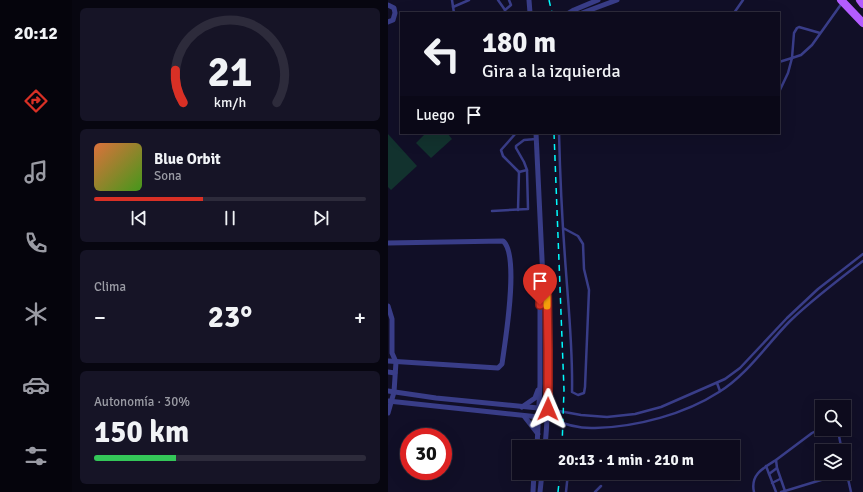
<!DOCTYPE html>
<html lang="es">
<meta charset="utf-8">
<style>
body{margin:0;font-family:Signika,sans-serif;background:#161426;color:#f1f3f6;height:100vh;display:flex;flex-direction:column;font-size:15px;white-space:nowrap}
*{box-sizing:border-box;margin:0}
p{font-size:13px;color:#9a9ba4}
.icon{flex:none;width:22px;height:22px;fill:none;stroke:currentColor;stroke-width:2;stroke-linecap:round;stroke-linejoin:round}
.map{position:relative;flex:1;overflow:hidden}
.details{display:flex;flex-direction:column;gap:8px;padding:8px;background:#070610;width:316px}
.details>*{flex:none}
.hud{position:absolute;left:12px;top:12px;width:380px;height:122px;border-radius:0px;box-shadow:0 4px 16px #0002,0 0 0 1px #2d2b3b;background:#0d0b1d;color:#f1f3f6;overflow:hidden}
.buttons{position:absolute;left:427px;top:400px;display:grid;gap:8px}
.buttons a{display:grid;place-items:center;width:36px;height:36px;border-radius:0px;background:#0d0b1d;box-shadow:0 4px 16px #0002,0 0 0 1px #2d2b3b;font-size:20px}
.speed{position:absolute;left:12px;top:428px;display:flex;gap:8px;font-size:20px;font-weight:700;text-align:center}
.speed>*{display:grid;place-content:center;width:52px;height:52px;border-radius:50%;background:#0d0b1d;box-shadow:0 4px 16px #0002,0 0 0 1px #2d2b3b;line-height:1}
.speed .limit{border:6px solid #d22;background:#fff;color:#111}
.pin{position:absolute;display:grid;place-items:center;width:34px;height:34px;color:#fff;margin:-41px -17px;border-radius:50% 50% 50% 0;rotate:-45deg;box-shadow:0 0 4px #0007}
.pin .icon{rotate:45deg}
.me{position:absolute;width:44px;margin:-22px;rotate:1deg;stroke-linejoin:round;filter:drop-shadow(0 0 3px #0008)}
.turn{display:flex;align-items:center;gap:14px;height:84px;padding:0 16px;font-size:18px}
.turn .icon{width:52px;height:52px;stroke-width:2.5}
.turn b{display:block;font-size:28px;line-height:34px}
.then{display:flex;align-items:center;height:38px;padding:0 16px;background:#0003;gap:8px;font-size:15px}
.big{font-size:30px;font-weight:700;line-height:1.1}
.details .widget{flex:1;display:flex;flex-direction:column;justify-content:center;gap:6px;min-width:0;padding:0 14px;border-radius:6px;background:#161426}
.details .dial{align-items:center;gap:0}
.dial svg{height:104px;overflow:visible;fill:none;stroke:#2d2b3b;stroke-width:7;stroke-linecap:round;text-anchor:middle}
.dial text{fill:#f1f3f6;stroke:none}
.song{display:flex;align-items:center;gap:12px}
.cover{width:48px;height:48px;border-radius:6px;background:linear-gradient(135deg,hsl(20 70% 55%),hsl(100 70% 35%))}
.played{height:4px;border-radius:2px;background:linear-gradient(90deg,#d93025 40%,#2d2b3b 40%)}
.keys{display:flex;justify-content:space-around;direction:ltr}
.heat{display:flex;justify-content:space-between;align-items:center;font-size:22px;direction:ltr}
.charge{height:6px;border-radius:3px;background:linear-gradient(90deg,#34c759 30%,#2d2b3b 0)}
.trip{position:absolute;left:124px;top:440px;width:228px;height:40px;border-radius:0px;background:#0d0b1d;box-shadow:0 4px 16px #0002,0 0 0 1px #2d2b3b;font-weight:700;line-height:40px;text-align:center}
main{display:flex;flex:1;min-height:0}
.menu{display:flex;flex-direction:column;width:72px;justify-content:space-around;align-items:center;background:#05040c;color:#9a9ba4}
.menu .icon{width:28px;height:28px}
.menu .selected{color:#d93025}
.menu b{font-size:18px;color:#f1f3f6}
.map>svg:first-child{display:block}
.green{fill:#12322e}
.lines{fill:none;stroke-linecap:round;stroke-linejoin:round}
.lane{stroke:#393d88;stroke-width:2.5}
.street{stroke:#393d88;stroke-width:5}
.primary{stroke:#b35cff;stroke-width:8}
.rail{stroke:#01fdff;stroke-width:1.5;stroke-dasharray:6 5;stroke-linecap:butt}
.route-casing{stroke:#8d1f18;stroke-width:10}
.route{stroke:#d93025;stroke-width:7}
.slow{stroke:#f59e0b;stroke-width:7}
</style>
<main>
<nav class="menu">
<b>20:12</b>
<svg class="icon selected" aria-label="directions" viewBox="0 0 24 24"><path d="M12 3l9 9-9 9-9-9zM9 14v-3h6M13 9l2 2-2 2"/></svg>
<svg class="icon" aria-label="music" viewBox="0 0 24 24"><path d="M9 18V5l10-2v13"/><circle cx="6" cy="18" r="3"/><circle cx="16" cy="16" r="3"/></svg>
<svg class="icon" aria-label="phone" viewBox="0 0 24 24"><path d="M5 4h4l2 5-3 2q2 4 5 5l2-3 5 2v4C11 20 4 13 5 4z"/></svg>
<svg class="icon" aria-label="climate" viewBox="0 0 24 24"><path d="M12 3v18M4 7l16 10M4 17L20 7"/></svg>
<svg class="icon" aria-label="car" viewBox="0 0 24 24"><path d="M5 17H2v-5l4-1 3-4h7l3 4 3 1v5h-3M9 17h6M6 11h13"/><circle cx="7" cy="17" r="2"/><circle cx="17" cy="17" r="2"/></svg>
<svg class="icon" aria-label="filters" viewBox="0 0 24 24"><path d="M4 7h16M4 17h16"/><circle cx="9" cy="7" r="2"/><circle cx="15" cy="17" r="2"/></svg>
</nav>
<section class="details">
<div class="widget dial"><svg viewBox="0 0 100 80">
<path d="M14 69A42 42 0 1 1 86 69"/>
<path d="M14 69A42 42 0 0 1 8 44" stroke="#d93025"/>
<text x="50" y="56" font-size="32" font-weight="700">21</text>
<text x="50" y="72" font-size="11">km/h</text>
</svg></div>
<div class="widget">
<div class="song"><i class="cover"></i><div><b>Blue Orbit</b><p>Sona</p></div></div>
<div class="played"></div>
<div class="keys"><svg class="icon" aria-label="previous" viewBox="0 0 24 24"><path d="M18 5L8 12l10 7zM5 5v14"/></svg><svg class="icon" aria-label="pause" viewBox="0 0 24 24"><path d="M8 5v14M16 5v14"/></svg><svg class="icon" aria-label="next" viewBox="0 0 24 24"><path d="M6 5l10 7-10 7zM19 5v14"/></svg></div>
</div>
<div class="widget"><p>Clima</p>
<div class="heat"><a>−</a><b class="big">23°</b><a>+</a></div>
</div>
<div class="widget"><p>Autonomía · 30%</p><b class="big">150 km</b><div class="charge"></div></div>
</section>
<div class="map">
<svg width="475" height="492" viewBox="0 0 475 492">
<rect width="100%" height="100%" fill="#110f27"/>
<g class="green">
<polygon points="38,133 59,133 64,139 43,158 28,143"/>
<polygon points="0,134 29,166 3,190 0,187"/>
</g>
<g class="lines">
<g class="lane">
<polyline points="64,0 66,13"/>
<polyline points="110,0 117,10"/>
<polyline points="65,7 81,0"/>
<polyline points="117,13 117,10 123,5 121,0"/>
<polyline points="346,13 355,0"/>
<polyline points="432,33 411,27 409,28 406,33 404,58 413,55 424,45 454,3"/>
<polyline points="391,62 404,58 400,73 391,92"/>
<polyline points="128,133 113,150 115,156 131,172 139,170 136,162 128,148 128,146 136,140 148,139"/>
<path d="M 171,133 C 172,175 174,217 177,258 C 180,303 185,347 184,392 L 190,395 L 196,393 L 197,387 L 201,290 L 196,269 L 195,244 L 190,236 L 175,228"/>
<polyline points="130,210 131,172"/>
<polyline points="104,211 140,209 139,170"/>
<polyline points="329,383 332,391"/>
<polyline points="160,409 193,415 219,417 247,414 273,407 337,379 352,368 399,318 430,289 475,254"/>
<path d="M 160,418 C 175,424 191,429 207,428 C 249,427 297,414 331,392 C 360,374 379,344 402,321 C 425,299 450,280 475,261"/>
<polyline points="434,428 424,433 388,460 389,468 397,491 433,480 451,473"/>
<polyline points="447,429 451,436 454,451"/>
<polyline points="456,461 463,492"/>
<polyline points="378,466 388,492"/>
<polyline points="381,474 389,468"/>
<polyline points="384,483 392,479"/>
<polyline points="178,492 180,473"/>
<polyline points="207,492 213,486"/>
<path d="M 366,492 C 362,475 375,468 388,460"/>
<polyline points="393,492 397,491"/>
</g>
<g class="street">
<polyline points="141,0 142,13"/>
<polyline points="0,5 6,8 7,13 5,20 0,22"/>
<polyline points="181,13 186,10 210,0"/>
<polyline points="194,13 229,0"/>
<polyline points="148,133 155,280 152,289 152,384 149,447"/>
<path d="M 0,243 L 115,241 C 132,255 117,342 114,364 L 110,368 L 0,361"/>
<path d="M 155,280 L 159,288 C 160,341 162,394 157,447"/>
<polyline points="0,306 4,319 4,353 8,362 6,392 0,413"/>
<polyline points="0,372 7,373"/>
<polyline points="0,391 48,398 160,409"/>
<polyline points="0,401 160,418"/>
<polyline points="134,407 147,398 150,390"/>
<polyline points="136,416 150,434"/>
<polyline points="145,492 146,473"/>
<polyline points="152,492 154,473"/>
</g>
<g class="primary">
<polyline points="453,0 475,23"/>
<polyline points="472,0 475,4"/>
</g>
<g class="rail">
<polyline points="161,0 164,13"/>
<polyline points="166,133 176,390 174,447"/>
<polyline points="170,492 172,473"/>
</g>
</g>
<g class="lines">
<g class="route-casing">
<polyline id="route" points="152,305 152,289 155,280 159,288 160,349 160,409"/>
</g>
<use href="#route" class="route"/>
<polyline class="slow" points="154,284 155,280 159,288 159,306"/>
</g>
</svg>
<div class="buttons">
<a><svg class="icon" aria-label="search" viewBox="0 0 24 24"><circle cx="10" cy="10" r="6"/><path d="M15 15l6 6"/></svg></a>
<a><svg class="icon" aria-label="layers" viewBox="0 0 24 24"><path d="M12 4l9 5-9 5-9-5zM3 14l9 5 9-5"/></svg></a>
</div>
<div class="speed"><div class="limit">30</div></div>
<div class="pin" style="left:152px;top:305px;background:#d93025"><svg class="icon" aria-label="arrive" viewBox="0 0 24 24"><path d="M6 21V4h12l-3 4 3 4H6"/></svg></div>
<svg class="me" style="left:160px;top:409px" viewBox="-20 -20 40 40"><path d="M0-17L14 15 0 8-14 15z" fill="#d93025" stroke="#fff" stroke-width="4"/></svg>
<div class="trip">20:13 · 1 min · 210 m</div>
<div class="hud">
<div class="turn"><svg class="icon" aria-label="left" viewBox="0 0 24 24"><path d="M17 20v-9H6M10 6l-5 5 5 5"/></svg><div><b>180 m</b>Gira a la izquierda</div></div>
<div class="then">Luego<svg class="icon" aria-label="arrive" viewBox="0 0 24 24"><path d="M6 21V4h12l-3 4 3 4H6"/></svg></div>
</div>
</div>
</main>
